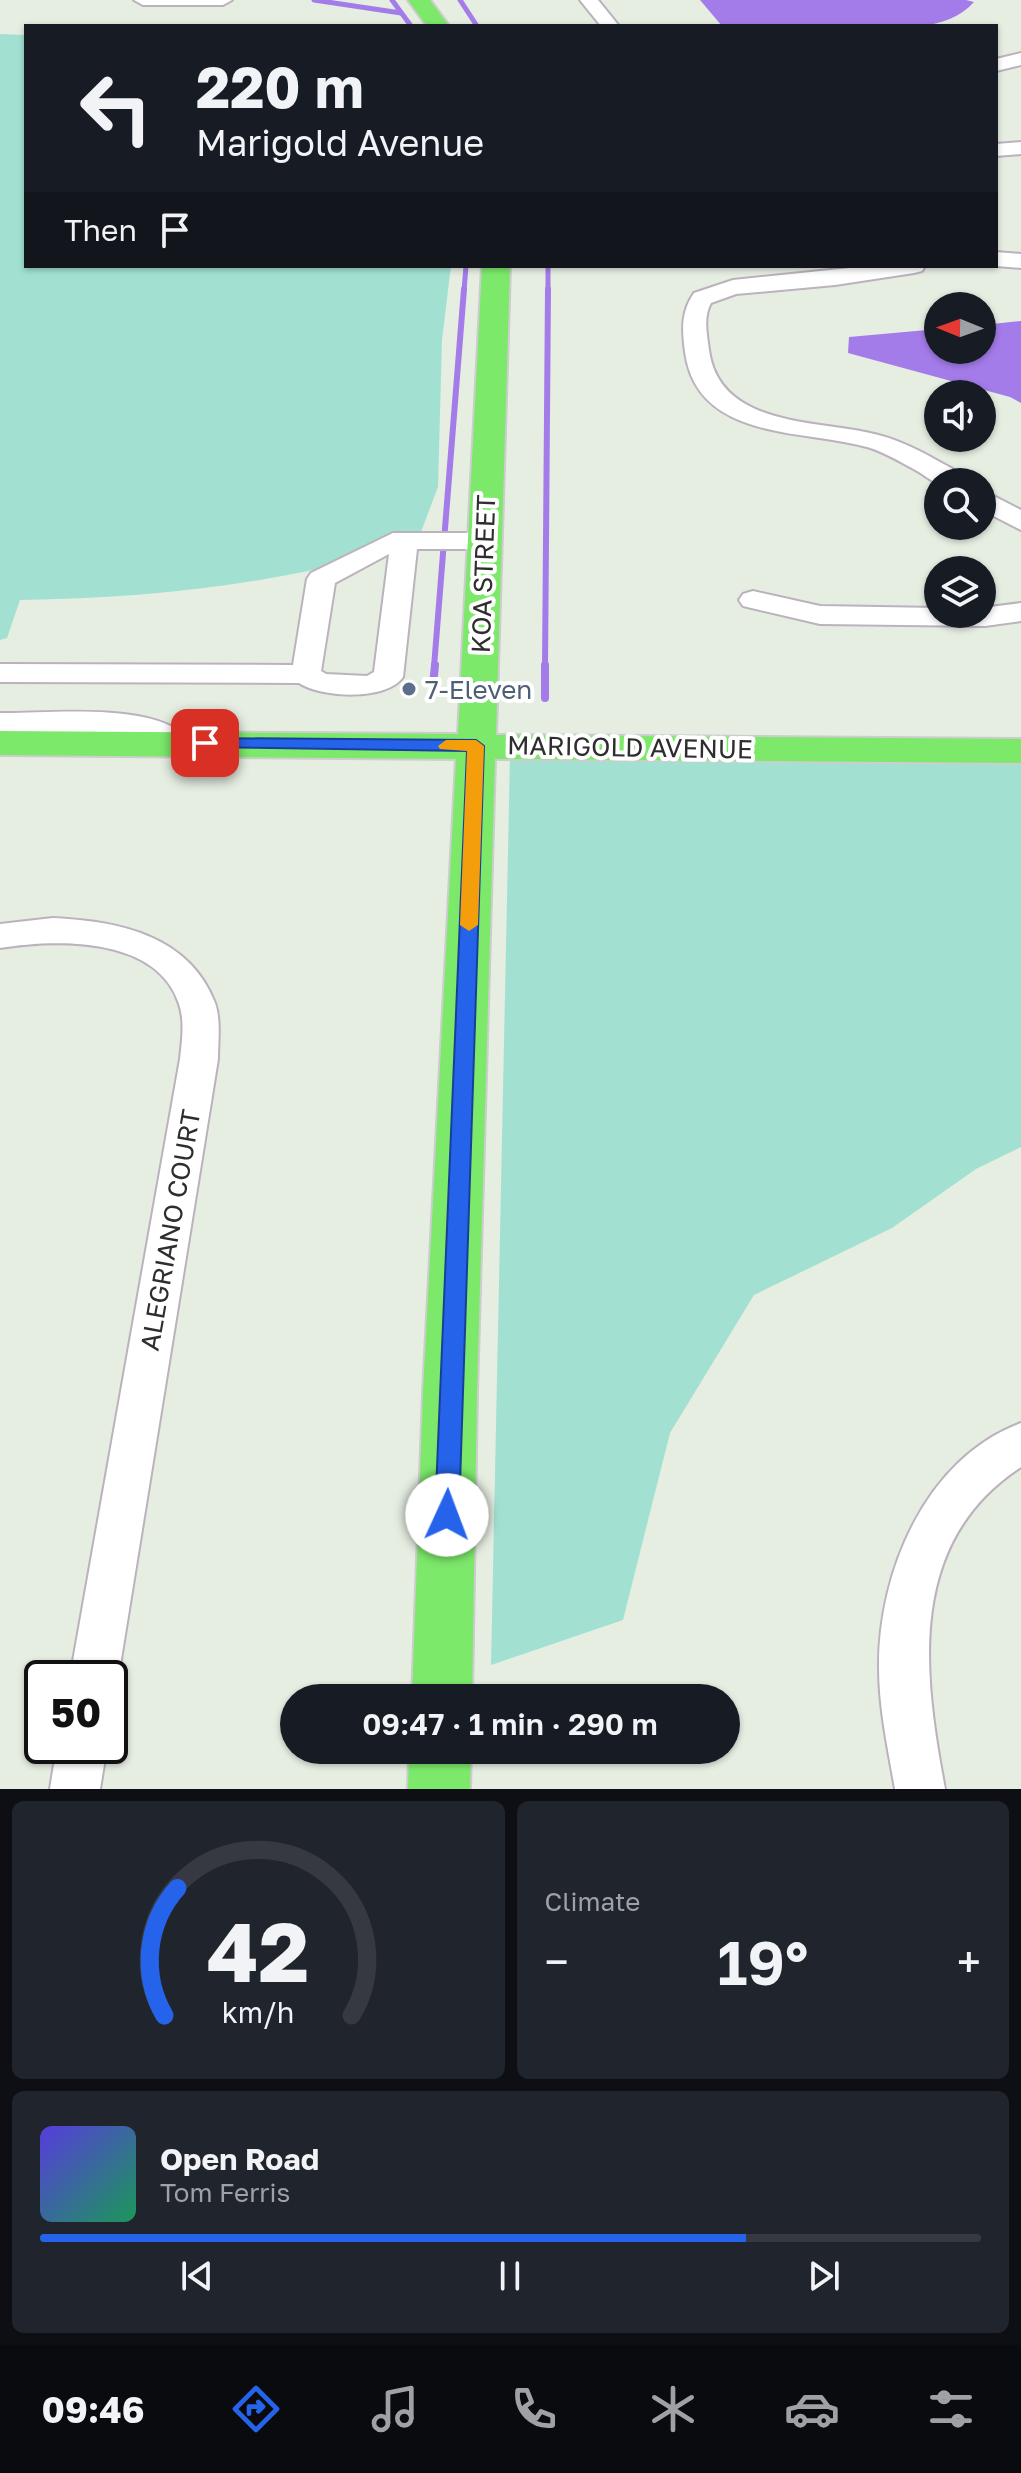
<!DOCTYPE html>
<meta charset="utf-8">
<style>
body{margin:0;font-family:"Golos Text",sans-serif;background:#20242c;color:#f1f3f6;height:100vh;display:flex;flex-direction:column;font-size:30px;white-space:nowrap}
*{box-sizing:border-box;margin:0}
p{font-size:26px;color:#9ea1a6}
.icon{flex:none;width:44px;height:44px;fill:none;stroke:currentColor;stroke-width:2;stroke-linecap:round;stroke-linejoin:round}
.map{position:relative;height:1789px;overflow:hidden}
.panel{display:flex;flex-direction:column;gap:12px;padding:12px;background:#0d0f14;flex:1}
.panel>*{flex:none}
.top-card{position:absolute;left:24px;top:24px;width:974px;height:244px;border-radius:0px;box-shadow:0 2px 6px #0004;background:#171b24;color:#f1f3f6;overflow:hidden}
.needle{width:52px;rotate:271deg}
.controls{position:absolute;left:924px;top:292px;display:grid;gap:16px}
.controls a{display:grid;place-items:center;width:72px;height:72px;border-radius:50%;background:#171b24;box-shadow:0 2px 6px #0004;font-size:40px}
.speed{position:absolute;left:24px;top:1660px;display:flex;gap:16px;font-size:40px;font-weight:700;text-align:center}
.speed>*{display:grid;place-content:center;width:104px;height:104px;border-radius:50%;background:#171b24;box-shadow:0 2px 6px #0004;line-height:1}
.speed .limit{border:4px solid #111;border-radius:12px;background:#fff;color:#111}
.pin{position:absolute;display:grid;place-items:center;width:68px;height:68px;color:#fff;margin:-34px;border-radius:16px;box-shadow:0 4px 12px #0006}
.me{position:absolute;width:88px;margin:-44px;rotate:2deg;stroke-linejoin:round;filter:drop-shadow(0 0 6px #0008)}
.turn{display:flex;align-items:center;gap:28px;height:168px;padding:0 40px;font-size:36px}
.turn .icon{width:104px;height:104px;stroke-width:2.5}
.turn b{display:block;font-size:56px;line-height:68px}
.then{display:flex;align-items:center;height:76px;padding:0 40px;background:#0003;gap:16px;font-size:30px}
.big{font-size:60px;font-weight:600;line-height:1.1}
.panel .card{flex:1;display:flex;flex-direction:column;justify-content:center;gap:12px;min-width:0;padding:0 28px;border-radius:12px;background:#20242c}
.panel .dial{align-items:center;gap:0}
.dial svg{height:208px;overflow:visible;fill:none;stroke:#363941;stroke-width:7;stroke-linecap:round;text-anchor:middle}
.dial text{fill:#f1f3f6;stroke:none}
.song{display:flex;align-items:center;gap:24px}
.cover{width:96px;height:96px;border-radius:12px;background:linear-gradient(135deg,hsl(250 70% 55%),hsl(150 70% 35%))}
.played{height:8px;border-radius:4px;background:linear-gradient(90deg,#2563eb 75%,#363941 75%)}
.keys{display:flex;justify-content:space-around;direction:ltr}
.heat{display:flex;justify-content:space-between;align-items:center;font-size:44px;direction:ltr}
.panel .tiles{flex:1;display:grid;gap:12px;grid-template-columns:1fr 1fr}
.card:last-child{grid-column:span 2}
.trip{position:absolute;left:280px;top:1684px;width:460px;height:80px;border-radius:40px;background:#171b24;box-shadow:0 2px 6px #0004;font-weight:600;line-height:80px;text-align:center}
.tab-bar{display:flex;height:128px;justify-content:space-around;align-items:center;background:#090b0e;color:#9ea1a6}
.tab-bar .icon{width:56px;height:56px}
.tab-bar .on{color:#2563eb}
.tab-bar b{font-size:36px;color:#f1f3f6}
.map>svg:first-child{display:block}
.green{fill:#a2e1d2}
.water{fill:#a47ce9}
.lines{fill:none;stroke-linecap:round;stroke-linejoin:round}
.stream-far2{stroke:#a47ce9;stroke-width:5}
.stream-far1{stroke:#a47ce9;stroke-width:6}
.stream{stroke:#a47ce9;stroke-width:8}
.minor-casing{stroke:#bcb2bd;stroke-width:4}
.major-casing{stroke:#cdcdcd;stroke-width:4}
.minor{fill:#fff;fill-rule:evenodd}
.major{fill:#7ce96b;fill-rule:evenodd}
.route{fill:#2563eb;stroke:#184099;stroke-width:2}
.slow{fill:#f59e0b}
.service-dot{fill:#5c6f8a;stroke:#fff;stroke-width:3}
.labels{text-anchor:middle;dominant-baseline:central;stroke-width:8;stroke-linejoin:round;paint-order:stroke}
.street-label{font-size:26px;fill:#2e2e2e;stroke:#fff}
.service-label{font-size:26px;fill:#4e5e75;stroke:#fff;text-anchor:start}
</style>
<div class="map">
<svg width="1021" height="1789" viewBox="0 0 1021 1789">
<rect width="100%" height="100%" fill="#e6eee2"/>
<g class="green">
<path d="M 0,34 L 26,35 L 26,266 L 451,266 L 442,340 L 438,487 L 421,532 C 382,531 351,562 313,570 C 218,590 118,599 20,600 L 7,638 L 0,640 Z"/>
<polygon points="510,754 1021,759 1021,1147 976,1169 892,1228 754,1295 670,1433 623,1620 491,1665"/>
</g>
<g class="water">
<path d="M 700,0 L 966,0 L 974,2 C 961,17 940,24 921,26 L 722,26 Z"/>
<polygon points="1021,321 1021,403 1010,397 848,353 849,337 938,329 938,350 982,350 982,325"/>
</g>
<g class="lines">
<g class="stream-far2">
<polyline points="314,0 401,13"/>
<polyline points="392,0 411,26"/>
<polyline points="460,0 477,26"/>
<polyline points="464,291 466,266"/>
<polyline points="548,291 548,266"/>
</g>
<g class="stream-far1">
<polyline points="434,667 464,289"/>
<polyline points="545,667 548,289"/>
</g>
<g class="stream">
<polyline points="433,685 435,665"/>
<polyline points="545,698 545,665"/>
</g>
<g class="minor-casing">
<g id="minor">
<polygon points="134,0 232,0 223,5 143,5"/>
<polygon points="580,0 598,0 619,26 601,26"/>
<polygon points="1021,53 1021,65 996,71 996,59"/>
<polygon points="1021,142 1021,154 996,156 996,144"/>
<polygon points="996,252 1021,254 1021,268 996,266"/>
<path d="M 869,266 L 925,266 L 922,271 L 914,273 L 835,285 L 736,294 L 711,303 C 703,317 707,334 709,350 C 719,426 814,420 870,433 C 895,438 917,449 938,461 C 949,467 961,472 968,482 C 959,482 946,484 938,483 C 932,482 923,474 917,471 C 901,462 884,452 867,447 C 803,429 697,441 685,352 C 682,329 681,312 694,293 L 733,280 Z"/>
<polygon points="982,490 1021,510 1021,530 982,510"/>
<path d="M 393,533 L 484,533 L 494,535 L 498,541 L 494,547 L 484,549 L 417,549 L 403,677 C 387,701 321,698 299,683 L 0,682 L 0,664 L 293,665 L 307,579 L 311,573 ZM 389,554 L 374,672 L 367,676 L 326,674 L 321,671 L 335,583 Z"/>
<polygon points="753,591 820,606 938,608 938,614 982,614 982,608 1021,603 1021,621 985,626 820,624 743,606 739,600 743,594"/>
<path d="M 0,713 C 46,714 163,700 191,743 L 186,750 L 175,753 L 164,750 L 144,737 L 131,734 L 0,733 Z"/>
<path d="M 53,918 C 118,921 189,935 215,1003 C 221,1020 218,1041 218,1059 L 118,1678 L 110,1695 L 110,1678 L 70,1678 L 180,1059 C 182,1041 185,1021 179,1004 C 157,936 56,939 0,948 L 0,924 Z"/>
<path d="M 1021,1423 L 1021,1467 C 906,1542 923,1673 945,1789 L 895,1789 C 888,1749 879,1708 879,1668 C 878,1572 926,1458 1021,1423 Z"/>
<polygon points="57,1746 107,1746 100,1789 50,1789"/>
</g>
</g>
<g class="major-casing">
<g id="major">
<polygon points="408,0 430,0 449,26 427,26"/>
<polygon points="482,266 510,266 496,735 1021,739 1021,763 495,759 477,1393 472,1698 412,1698 423,1393 456,759 0,755 0,731 458,734"/>
<polygon points="409,1750 471,1750 470,1789 408,1789"/>
</g>
</g>
<use href="#minor" class="minor"/>
<use href="#major" class="major"/>
</g>
<polygon class="route" points="205,738 476,740 484,746 459,1515 455,1523 447,1526 438,1523 435,1515 467,751 199,747 197,743 199,739"/>
<polygon class="slow" points="446,740 476,740 484,746 478,925 469,931 460,925 467,751 440,749 438,746"/>
<circle class="service-dot" cx="409" cy="689" r="8"/>
<g class="labels">
<g class="street-label">
<text transform="translate(483 574) rotate(-88)">KOA STREET</text>
<text transform="translate(630 747) rotate(1)">MARIGOLD AVENUE</text>
<text transform="translate(170 1230) rotate(-80)">ALEGRIANO COURT</text>
</g>
<g class="service-label">
<text x="425" y="689">7-Eleven</text>
</g>
</g>
</svg>
<div class="controls">
<a><svg class="needle" viewBox="-14 -14 28 28"><path d="M0-13l5 13h-10z" fill="#e53935"/><path d="M0 13l5-13h-10z" fill="#9ea1a6"/></svg></a>
<a><svg class="icon" aria-label="sound" viewBox="0 0 24 24"><path d="M4 9h4l5-4v14l-5-4H4zM17 9q2 3 0 6"/></svg></a>
<a><svg class="icon" aria-label="search" viewBox="0 0 24 24"><circle cx="10" cy="10" r="6"/><path d="M15 15l6 6"/></svg></a>
<a><svg class="icon" aria-label="layers" viewBox="0 0 24 24"><path d="M12 4l9 5-9 5-9-5zM3 14l9 5 9-5"/></svg></a>
</div>
<div class="speed"><div class="limit">50</div></div>
<div class="pin" style="left:205px;top:743px;background:#d93025"><svg class="icon" aria-label="arrive" viewBox="0 0 24 24"><path d="M6 21V4h12l-3 4 3 4H6"/></svg></div>
<svg class="me" style="left:447px;top:1515px" viewBox="-20 -20 40 40"><circle r="19" fill="#fff"/><path d="M0-13L10 11 0 6-10 11z" fill="#2563eb"/></svg>
<div class="trip">09:47 · 1 min · 290 m</div>
<div class="top-card">
<div class="turn"><svg class="icon" aria-label="left" viewBox="0 0 24 24"><path d="M17 20v-9H6M10 6l-5 5 5 5"/></svg><div><b>220 m</b>Marigold Avenue</div></div>
<div class="then">Then<svg class="icon" aria-label="arrive" viewBox="0 0 24 24"><path d="M6 21V4h12l-3 4 3 4H6"/></svg></div>
</div>
</div>
<section class="panel">
<div class="tiles">
<div class="card dial"><svg viewBox="0 0 100 80">
<path d="M14 69A42 42 0 1 1 86 69"/>
<path d="M14 69A42 42 0 0 1 19 20" stroke="#2563eb"/>
<text x="50" y="56" font-size="32" font-weight="700">42</text>
<text x="50" y="72" font-size="11">km/h</text>
</svg></div>
<div class="card"><p>Climate</p>
<div class="heat"><a>−</a><b class="big">19°</b><a>+</a></div>
</div>
<div class="card">
<div class="song"><i class="cover"></i><div><b>Open Road</b><p>Tom Ferris</p></div></div>
<div class="played"></div>
<div class="keys"><svg class="icon" aria-label="previous" viewBox="0 0 24 24"><path d="M18 5L8 12l10 7zM5 5v14"/></svg><svg class="icon" aria-label="pause" viewBox="0 0 24 24"><path d="M8 5v14M16 5v14"/></svg><svg class="icon" aria-label="next" viewBox="0 0 24 24"><path d="M6 5l10 7-10 7zM19 5v14"/></svg></div>
</div>
</div>
</section>
<nav class="tab-bar">
<b>09:46</b>
<svg class="icon on" aria-label="directions" viewBox="0 0 24 24"><path d="M12 3l9 9-9 9-9-9zM9 14v-3h6M13 9l2 2-2 2"/></svg>
<svg class="icon" aria-label="music" viewBox="0 0 24 24"><path d="M9 18V5l10-2v13"/><circle cx="6" cy="18" r="3"/><circle cx="16" cy="16" r="3"/></svg>
<svg class="icon" aria-label="phone" viewBox="0 0 24 24"><path d="M5 4h4l2 5-3 2q2 4 5 5l2-3 5 2v4C11 20 4 13 5 4z"/></svg>
<svg class="icon" aria-label="climate" viewBox="0 0 24 24"><path d="M12 3v18M4 7l16 10M4 17L20 7"/></svg>
<svg class="icon" aria-label="car" viewBox="0 0 24 24"><path d="M5 17H2v-5l4-1 3-4h7l3 4 3 1v5h-3M9 17h6M6 11h13"/><circle cx="7" cy="17" r="2"/><circle cx="17" cy="17" r="2"/></svg>
<svg class="icon" aria-label="filters" viewBox="0 0 24 24"><path d="M4 7h16M4 17h16"/><circle cx="9" cy="7" r="2"/><circle cx="15" cy="17" r="2"/></svg>
</nav>
